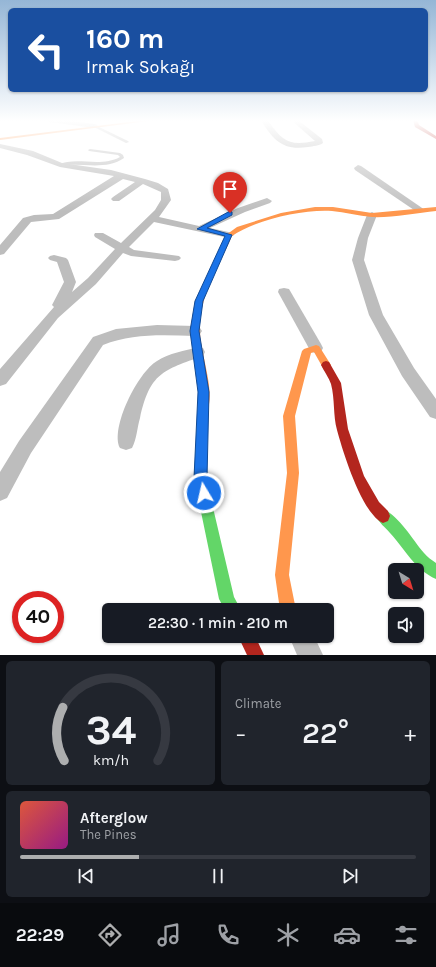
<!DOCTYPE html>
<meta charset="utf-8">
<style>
body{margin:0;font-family:Karla,sans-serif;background:#20242c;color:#f1f3f6;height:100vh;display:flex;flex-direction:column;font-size:15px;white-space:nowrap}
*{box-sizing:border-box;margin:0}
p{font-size:13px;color:#9ea1a6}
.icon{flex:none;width:22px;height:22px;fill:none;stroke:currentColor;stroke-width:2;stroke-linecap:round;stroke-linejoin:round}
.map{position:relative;height:655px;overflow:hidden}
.side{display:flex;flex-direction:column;gap:6px;padding:6px;background:#0d0f14;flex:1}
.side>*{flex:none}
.hud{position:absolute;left:8px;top:8px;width:420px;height:84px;border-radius:6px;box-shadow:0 1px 3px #0004;background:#1a4fa0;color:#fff;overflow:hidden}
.needle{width:26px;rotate:142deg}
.fabs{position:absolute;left:388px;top:563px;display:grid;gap:8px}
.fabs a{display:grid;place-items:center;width:36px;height:36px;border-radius:6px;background:#171b24;box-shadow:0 1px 3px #0004;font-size:20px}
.speed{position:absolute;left:12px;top:591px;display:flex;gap:8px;font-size:20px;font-weight:700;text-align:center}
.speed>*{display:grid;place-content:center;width:52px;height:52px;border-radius:50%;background:#171b24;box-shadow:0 1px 3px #0004;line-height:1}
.speed .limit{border:6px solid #d22;background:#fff;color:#111}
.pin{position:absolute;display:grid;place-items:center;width:34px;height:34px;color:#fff;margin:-41px -17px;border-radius:50% 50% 50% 0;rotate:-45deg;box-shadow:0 0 4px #0007}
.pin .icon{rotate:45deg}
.me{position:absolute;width:44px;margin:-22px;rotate:351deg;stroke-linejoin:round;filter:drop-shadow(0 0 3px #0008)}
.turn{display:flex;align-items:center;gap:14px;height:84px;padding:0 12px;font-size:18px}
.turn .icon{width:52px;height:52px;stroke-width:2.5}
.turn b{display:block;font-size:28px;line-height:34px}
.big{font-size:30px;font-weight:600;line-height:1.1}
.side .tile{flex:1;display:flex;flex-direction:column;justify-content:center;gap:6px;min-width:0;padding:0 14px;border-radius:6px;background:#20242c}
.side .dial{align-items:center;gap:0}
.dial svg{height:104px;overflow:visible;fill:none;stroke:#363941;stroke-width:7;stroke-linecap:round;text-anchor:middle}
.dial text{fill:#f1f3f6;stroke:none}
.song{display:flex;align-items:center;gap:12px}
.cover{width:48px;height:48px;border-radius:6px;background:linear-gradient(135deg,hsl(10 70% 55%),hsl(310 70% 35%))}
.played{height:4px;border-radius:2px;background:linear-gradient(90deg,#adaeaf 30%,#363941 30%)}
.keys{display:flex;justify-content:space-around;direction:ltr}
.heat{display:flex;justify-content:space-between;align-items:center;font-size:22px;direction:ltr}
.side .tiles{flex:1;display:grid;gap:6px;grid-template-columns:1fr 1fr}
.tile:last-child{grid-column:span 2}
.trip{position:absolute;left:102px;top:603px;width:232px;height:40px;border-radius:6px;background:#171b24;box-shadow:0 1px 3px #0004;font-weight:600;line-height:40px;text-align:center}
.dock{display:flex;height:64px;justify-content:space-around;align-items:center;background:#090b0e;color:#9ea1a6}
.dock .icon{width:28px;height:28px}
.dock .current{color:#adaeaf}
.dock b{font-size:18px;color:#f1f3f6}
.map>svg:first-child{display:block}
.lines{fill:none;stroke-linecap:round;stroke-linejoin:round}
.lane{fill:#bdbdbd;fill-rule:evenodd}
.street{fill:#bdbdbd;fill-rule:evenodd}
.fast{fill:#63d668;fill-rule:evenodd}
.slow{fill:#ff974d;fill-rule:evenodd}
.jam{fill:#b3261e;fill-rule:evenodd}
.route{fill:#1a73e8;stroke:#114b97}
</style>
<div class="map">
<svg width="436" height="655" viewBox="0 0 436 655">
<rect width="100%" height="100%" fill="#fff"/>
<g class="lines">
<g class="lane">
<polygon points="95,125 128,141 129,142 126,143 94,127"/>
<path d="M 90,149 L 120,153 L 123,155 L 124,158 C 106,171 81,162 60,166 L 58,165 C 76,156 100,168 120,157 L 118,155 L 89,151 L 88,150 Z"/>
</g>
<g class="street">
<polygon points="47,120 64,120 95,124 98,126 95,128 50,122"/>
<path d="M 261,120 L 270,120 L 269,122 C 283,142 290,146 315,141 L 291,120 L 298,120 L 322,139 L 323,143 C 319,146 313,146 308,147 C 283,151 273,140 261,120 Z"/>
<polygon points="0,144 33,151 62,163 111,170 145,179 158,183 168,189 171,200 159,217 199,226 238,208 267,198 272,201 270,203 245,212 210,228 233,233 234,235 229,238 154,222 129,247 134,250 179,256 181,258 179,260 175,261 131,256 123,253 96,284 58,318 6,384 0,386 0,369 54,307 52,305 64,282 57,262 50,260 48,258 50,256 54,255 66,258 68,260 76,282 72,292 88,278 115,249 95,237 94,235 95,233 103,233 121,243 155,210 161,200 161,192 143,184 119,201 113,201 111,199 113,197 135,182 123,179 59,219 31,222 4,254 0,255 0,245 23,218 34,215 53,214 114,176 60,167 27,155 0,148"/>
<polygon points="358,165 361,166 425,210 423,212 417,212 355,170 354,168"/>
<polygon points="372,212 377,215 368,238 364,260 383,315 414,368 436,399 436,419 430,417 402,376 369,315 352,260 358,238 367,215"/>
<polygon points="284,288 289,289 321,344 323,348 321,352 316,353 311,352 278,292 279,289"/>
<path d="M 157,325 L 195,326 L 200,328 L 202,331 L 200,334 L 195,336 C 164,335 132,333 103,345 L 31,453 L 7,498 L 0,501 L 0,472 L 19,441 L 93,337 L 116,329 Z"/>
<path d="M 198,347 L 203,348 L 205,352 L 203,356 C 163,370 150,373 140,418 C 137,428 137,438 132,448 L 126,450 L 120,448 C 110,428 138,372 157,361 C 169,353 185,351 198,347 Z"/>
<polygon points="289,636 314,636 323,655 297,655"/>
</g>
<g class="fast">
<polygon points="203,402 207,404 208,407 206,478 234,597 241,610 225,610 219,599 194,478 198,407 199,404"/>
<path d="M 383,509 C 400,517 412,539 424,553 C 427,557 432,560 436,563 L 436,579 C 415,570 405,549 390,533 C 385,527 379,523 376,516 L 378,511 Z"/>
</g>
<g class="slow">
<polygon points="145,120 156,120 0,140 0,138"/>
<path d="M 315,207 L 333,207 L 372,213 L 436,207 L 436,211 C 417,213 390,218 372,217 C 358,216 345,212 332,211 C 303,209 255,220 232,236 C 219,266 198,298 200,331 C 200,352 216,393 207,410 L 203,412 L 199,410 L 198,407 L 199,391 L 190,331 L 195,301 L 226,235 L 237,227 L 281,213 Z"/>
<polygon points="316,345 319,346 331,365 329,368 323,368 314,352 311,353 295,416 299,473 289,575 296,610 280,610 275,575 287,473 283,416 302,351 304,349"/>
</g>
<g class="jam">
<polygon points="413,120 417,120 419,125 436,136 436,139 415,127"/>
<path d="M 326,361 L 329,362 L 341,383 L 348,429 L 364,476 L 379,502 L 388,511 L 390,516 L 388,521 L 383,523 C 362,514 343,452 337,430 C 333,416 335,399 331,384 C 329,378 324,371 321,365 L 323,362 Z"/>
<polygon points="238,636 255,636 264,655 247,655"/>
</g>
</g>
<linearGradient id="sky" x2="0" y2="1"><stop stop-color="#95b6d6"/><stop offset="0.57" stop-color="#fff"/><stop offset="1" stop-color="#fff" stop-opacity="0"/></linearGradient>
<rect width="436" height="212" fill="url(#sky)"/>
<polygon class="route" points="230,211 232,212 232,215 207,228 232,235 203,301 199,331 209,392 207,478 210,493 208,498 204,500 199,498 194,478 198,392 190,331 195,301 225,236 197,229"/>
</svg>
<div class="fabs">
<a><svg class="needle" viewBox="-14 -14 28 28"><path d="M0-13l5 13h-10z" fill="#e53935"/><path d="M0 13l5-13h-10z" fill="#9ea1a6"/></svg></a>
<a><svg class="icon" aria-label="sound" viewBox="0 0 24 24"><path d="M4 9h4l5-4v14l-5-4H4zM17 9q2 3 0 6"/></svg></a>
</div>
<div class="speed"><div class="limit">40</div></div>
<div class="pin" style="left:230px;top:213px;background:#d93025"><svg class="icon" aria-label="arrive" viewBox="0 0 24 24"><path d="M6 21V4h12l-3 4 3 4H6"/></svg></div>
<svg class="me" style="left:204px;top:493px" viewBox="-20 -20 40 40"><circle r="17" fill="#1a73e8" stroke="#fff" stroke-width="3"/><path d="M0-11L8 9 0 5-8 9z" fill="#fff"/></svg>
<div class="trip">22:30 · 1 min · 210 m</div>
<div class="hud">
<div class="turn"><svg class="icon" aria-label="left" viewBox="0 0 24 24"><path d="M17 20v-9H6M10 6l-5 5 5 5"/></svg><div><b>160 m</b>Irmak Sokağı</div></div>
</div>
</div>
<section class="side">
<div class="tiles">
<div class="tile dial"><svg viewBox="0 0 100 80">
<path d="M14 69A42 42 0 1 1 86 69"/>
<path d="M14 69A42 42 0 0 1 13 28" stroke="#adaeaf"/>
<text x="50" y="56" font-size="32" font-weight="700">34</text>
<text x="50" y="72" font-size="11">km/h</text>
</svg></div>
<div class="tile"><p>Climate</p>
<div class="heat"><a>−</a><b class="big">22°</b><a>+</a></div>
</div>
<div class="tile">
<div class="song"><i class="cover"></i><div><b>Afterglow</b><p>The Pines</p></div></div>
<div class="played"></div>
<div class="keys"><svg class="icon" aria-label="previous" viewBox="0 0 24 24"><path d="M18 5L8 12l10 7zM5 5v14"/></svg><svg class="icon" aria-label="pause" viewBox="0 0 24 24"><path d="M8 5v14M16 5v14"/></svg><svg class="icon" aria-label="next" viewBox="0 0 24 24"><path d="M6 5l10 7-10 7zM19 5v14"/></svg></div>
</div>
</div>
</section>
<nav class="dock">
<b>22:29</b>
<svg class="icon current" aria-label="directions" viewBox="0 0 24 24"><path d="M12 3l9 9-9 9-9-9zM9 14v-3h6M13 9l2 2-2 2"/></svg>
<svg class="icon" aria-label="music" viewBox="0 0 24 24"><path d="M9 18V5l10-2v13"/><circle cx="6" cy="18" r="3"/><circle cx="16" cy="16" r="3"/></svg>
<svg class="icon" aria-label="phone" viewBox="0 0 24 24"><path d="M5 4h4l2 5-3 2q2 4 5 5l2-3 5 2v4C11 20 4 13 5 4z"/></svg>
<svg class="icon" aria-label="climate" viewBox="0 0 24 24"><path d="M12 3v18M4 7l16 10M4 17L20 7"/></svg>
<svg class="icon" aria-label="car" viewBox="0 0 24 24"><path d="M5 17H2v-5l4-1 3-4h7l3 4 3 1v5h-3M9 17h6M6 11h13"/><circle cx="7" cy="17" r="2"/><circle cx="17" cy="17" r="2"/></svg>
<svg class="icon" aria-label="filters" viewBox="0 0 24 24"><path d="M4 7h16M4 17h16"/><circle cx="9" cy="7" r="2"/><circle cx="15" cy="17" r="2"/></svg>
</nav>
